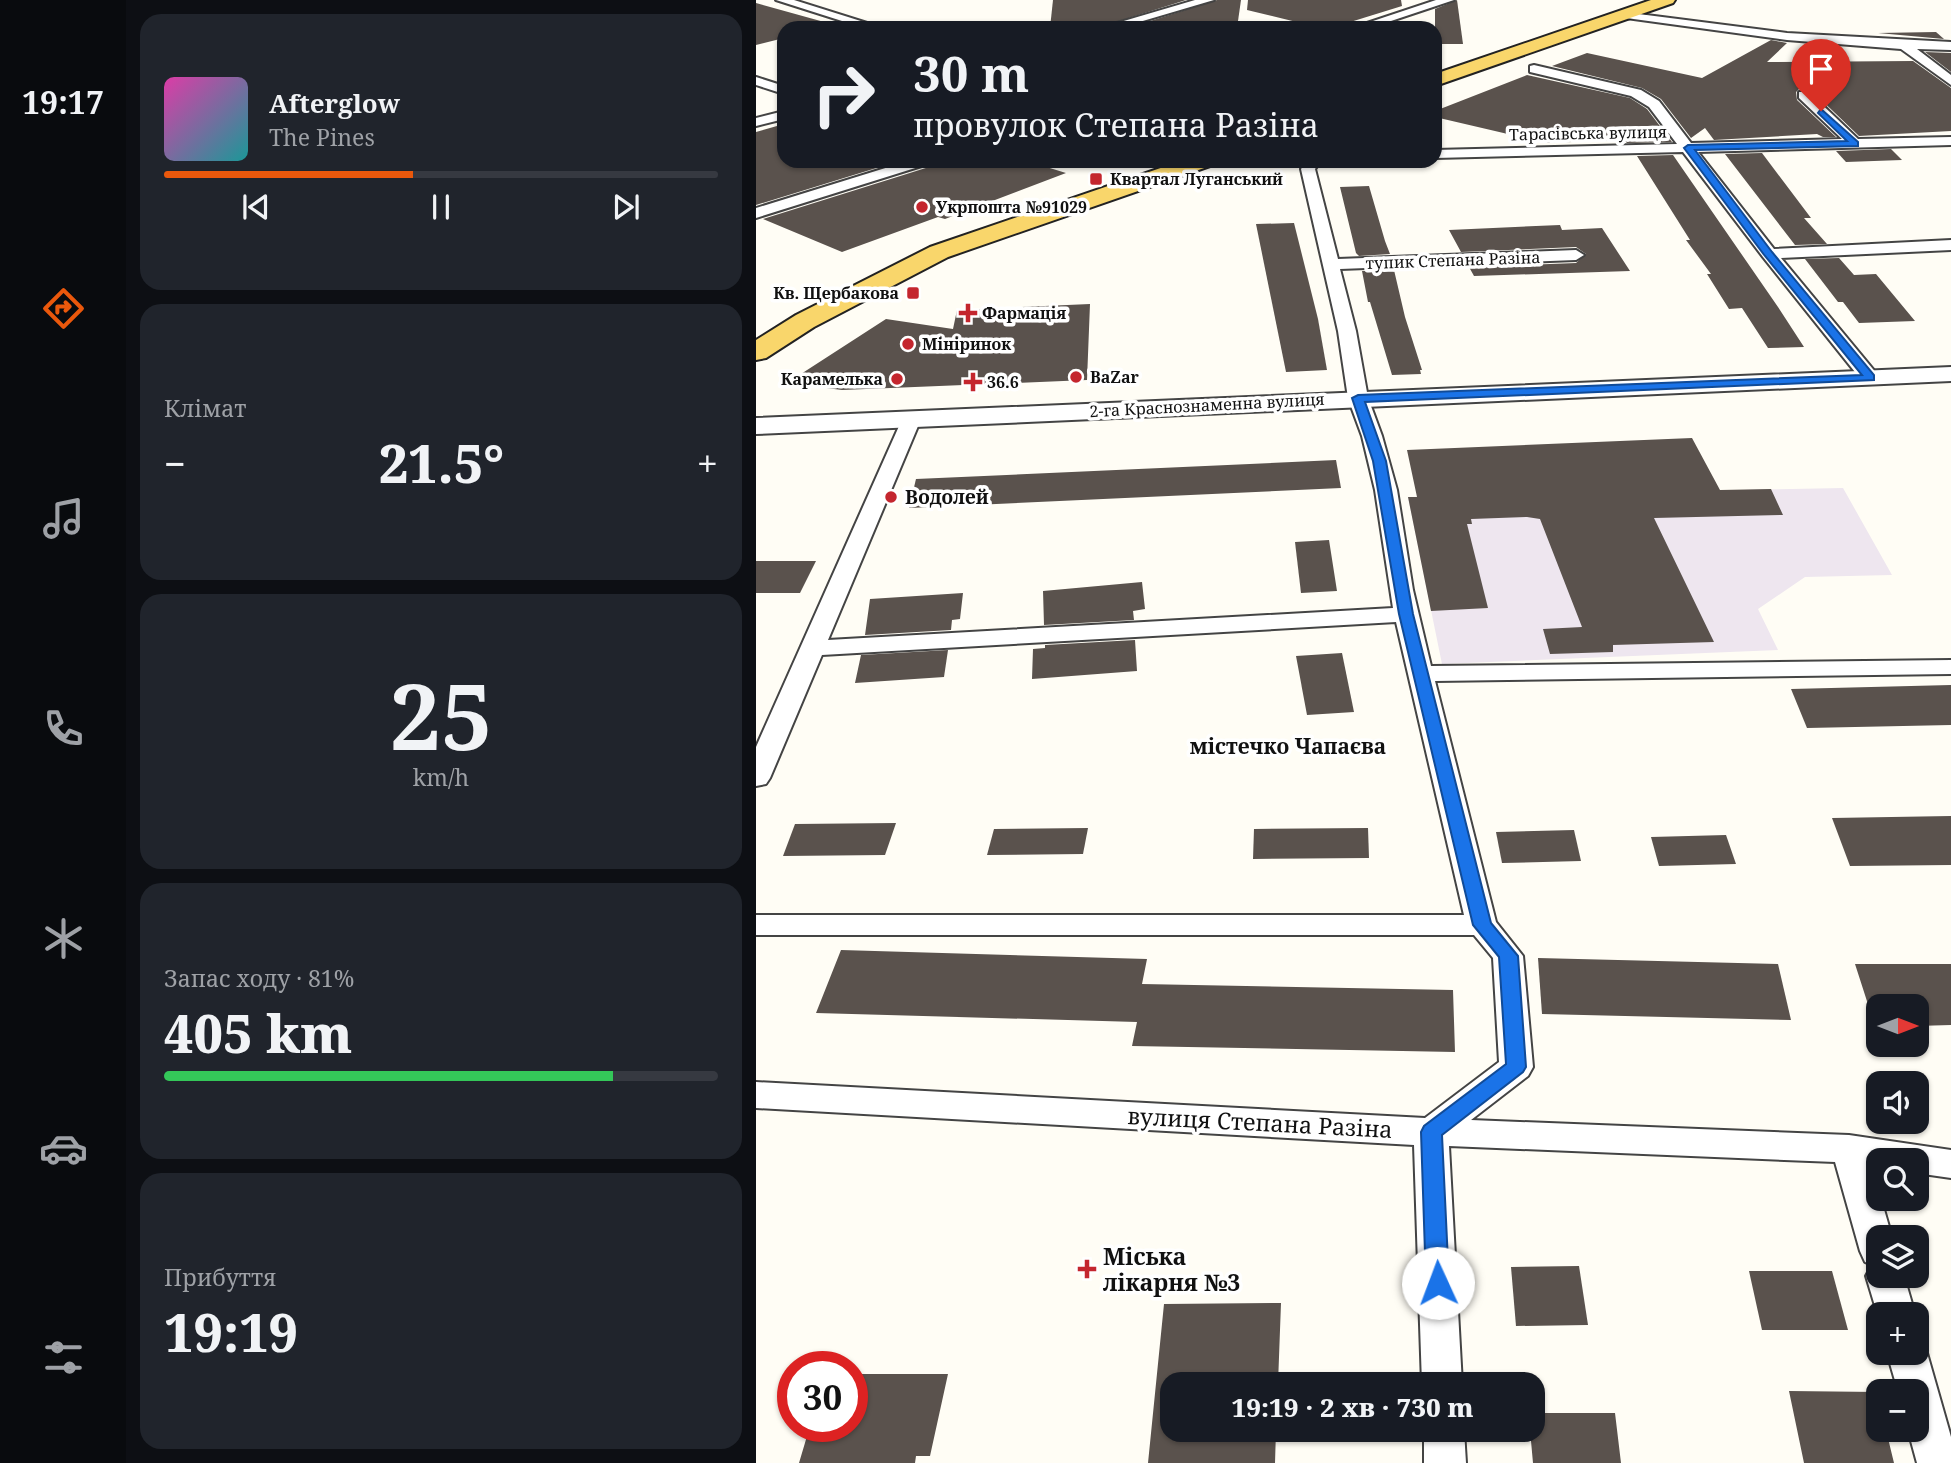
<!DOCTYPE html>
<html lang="uk">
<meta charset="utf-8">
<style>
body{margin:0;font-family:"Noto Serif",serif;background:#20242c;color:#f1f3f6;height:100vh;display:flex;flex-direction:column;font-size:26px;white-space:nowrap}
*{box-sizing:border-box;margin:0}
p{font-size:23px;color:#9ea1a6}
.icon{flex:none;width:38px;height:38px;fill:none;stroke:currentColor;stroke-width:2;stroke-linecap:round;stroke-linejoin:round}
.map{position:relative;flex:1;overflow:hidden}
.sheet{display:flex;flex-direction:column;gap:14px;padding:14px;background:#0d0f14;width:630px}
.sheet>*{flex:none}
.hud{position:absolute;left:21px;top:21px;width:665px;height:147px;border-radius:21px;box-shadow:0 2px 5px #0004;background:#171b24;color:#f1f3f6;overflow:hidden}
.needle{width:46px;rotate:90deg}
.fabs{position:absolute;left:1110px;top:994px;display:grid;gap:14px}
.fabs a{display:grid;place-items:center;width:63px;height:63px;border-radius:14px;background:#171b24;box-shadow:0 2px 5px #0004;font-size:35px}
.speed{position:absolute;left:21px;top:1351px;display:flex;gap:14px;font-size:35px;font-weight:700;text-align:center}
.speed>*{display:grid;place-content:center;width:91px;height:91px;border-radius:50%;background:#171b24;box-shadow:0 2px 5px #0004;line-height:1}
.speed .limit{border:10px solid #d22;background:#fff;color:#111}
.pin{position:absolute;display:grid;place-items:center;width:60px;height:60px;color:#fff;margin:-72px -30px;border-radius:50% 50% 50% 0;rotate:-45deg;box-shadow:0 0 7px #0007}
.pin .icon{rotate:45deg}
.me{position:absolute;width:77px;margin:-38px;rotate:358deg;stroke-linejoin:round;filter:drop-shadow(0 0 5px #0008)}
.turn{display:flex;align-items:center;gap:24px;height:147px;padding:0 21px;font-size:32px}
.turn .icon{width:91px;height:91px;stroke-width:2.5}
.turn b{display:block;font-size:49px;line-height:60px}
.big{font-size:52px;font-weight:800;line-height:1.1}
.sheet .widget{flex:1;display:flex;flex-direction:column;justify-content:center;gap:10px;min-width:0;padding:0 24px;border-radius:21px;background:#20242c}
.sheet .dial{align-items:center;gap:0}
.dial b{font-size:91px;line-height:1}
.song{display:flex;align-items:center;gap:21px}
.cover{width:84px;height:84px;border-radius:10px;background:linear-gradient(135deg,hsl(320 70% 55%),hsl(180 70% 35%))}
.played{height:7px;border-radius:4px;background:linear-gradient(90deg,#ea580c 45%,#363941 45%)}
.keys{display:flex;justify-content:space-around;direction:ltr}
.heat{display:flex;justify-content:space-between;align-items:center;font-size:38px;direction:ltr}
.charge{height:10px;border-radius:5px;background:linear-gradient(90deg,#34c759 81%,#363941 0)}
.trip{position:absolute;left:404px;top:1372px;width:385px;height:70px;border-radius:21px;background:#171b24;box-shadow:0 2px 5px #0004;font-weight:800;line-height:70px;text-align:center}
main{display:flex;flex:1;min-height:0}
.tabs{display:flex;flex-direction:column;width:126px;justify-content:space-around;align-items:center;background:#090b0e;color:#9ea1a6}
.tabs .icon{width:49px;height:49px}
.tabs .selected{color:#ea580c}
.tabs b{font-size:32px;color:#f1f3f6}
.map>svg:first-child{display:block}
.industrial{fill:#eee6ef}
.building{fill:#5a524d}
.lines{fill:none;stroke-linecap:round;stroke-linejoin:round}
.minor-casing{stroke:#444;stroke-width:4}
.tertiary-casing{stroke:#444;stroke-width:4}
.primary-casing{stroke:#222;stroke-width:4}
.minor{fill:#fff;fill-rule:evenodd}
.tertiary{fill:#fff;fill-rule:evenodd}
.primary{fill:#f9d66b;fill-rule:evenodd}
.route{fill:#1a73e8;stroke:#114b97;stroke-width:2}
.poi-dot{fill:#c4262e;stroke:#fff;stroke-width:2.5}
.labels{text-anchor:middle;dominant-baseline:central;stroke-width:7;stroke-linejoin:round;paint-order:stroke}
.far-street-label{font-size:16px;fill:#111;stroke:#fff}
.far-poi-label{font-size:16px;font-weight:bold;fill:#111;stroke:#fff;text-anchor:start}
.poi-label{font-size:19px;font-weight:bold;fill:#111;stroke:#fff;text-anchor:start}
.neighbourhood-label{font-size:21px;font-weight:bold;fill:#111;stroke:#fff}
.near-street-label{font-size:23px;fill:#111;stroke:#fff}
.near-poi-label{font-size:23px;font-weight:bold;fill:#111;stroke:#fff;text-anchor:start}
</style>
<main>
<nav class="tabs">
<b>19:17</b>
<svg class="icon selected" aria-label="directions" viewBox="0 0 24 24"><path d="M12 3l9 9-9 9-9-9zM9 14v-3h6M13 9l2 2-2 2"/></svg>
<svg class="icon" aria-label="music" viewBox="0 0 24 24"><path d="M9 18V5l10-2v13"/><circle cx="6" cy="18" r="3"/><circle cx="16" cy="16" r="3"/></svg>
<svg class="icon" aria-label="phone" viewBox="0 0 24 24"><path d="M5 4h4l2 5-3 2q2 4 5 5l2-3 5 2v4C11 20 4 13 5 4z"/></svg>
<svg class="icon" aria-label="climate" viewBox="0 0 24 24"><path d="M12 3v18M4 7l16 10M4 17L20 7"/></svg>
<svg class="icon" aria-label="car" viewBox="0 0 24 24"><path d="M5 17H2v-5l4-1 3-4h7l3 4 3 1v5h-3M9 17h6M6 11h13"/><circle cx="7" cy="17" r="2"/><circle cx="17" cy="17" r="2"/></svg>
<svg class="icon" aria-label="filters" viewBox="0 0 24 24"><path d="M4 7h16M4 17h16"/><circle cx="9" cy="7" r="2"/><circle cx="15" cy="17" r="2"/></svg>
</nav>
<section class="sheet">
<div class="widget">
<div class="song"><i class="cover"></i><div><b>Afterglow</b><p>The Pines</p></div></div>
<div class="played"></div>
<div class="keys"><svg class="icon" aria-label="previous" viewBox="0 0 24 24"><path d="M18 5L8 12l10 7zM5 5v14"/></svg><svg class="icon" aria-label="pause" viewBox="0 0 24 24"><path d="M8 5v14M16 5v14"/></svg><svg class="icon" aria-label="next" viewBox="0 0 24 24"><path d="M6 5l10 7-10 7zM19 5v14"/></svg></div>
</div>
<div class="widget"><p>Клімат</p>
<div class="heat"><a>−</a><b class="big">21.5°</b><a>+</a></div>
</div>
<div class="widget dial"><b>25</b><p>km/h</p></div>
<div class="widget"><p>Запас ходу · 81%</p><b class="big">405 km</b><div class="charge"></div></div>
<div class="widget"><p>Прибуття</p><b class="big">19:19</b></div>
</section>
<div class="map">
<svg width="1195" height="1463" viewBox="0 0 1195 1463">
<rect width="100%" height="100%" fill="#fffdf5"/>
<polygon class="industrial" points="1087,488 1136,575 1049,577 1002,609 1022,650 686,664 652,497"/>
<g class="building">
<polygon points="297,0 430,0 341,28 294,28"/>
<polygon points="461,0 485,0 481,28 372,28"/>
<polygon points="492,0 645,0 646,6 575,28 565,28 491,10"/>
<polygon points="701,0 707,44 679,44 679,9"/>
<polygon points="0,3 79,25 66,28 28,28 28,38 0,45"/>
<polygon points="1180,32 1188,39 1122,33"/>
<polygon points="1015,40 1031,43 1011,62 1157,61 1195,88 1195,131 1103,136 1055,90 1043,89 1040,92 1041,100 1080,137 1067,137 1061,134 958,140 949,128 935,138 905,99 886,88 796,66 831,53 946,78"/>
<polygon points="1169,52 1195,53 1195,72"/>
<polygon points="771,75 874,98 891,109 916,142 871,143 868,140 790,143 679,117 679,111"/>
<polygon points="28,124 28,161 143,161 0,205 0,132"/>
<polygon points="1135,149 1146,160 1090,162 1080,151"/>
<polygon points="1006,153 1055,218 1048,218 1071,244 1039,245 969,154"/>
<polygon points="917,155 1022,307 1048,347 1012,348 986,308 973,309 951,274 955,274 930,240 934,240 881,156"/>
<polygon points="177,161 271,161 310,173 189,219 182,217 86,252 7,219 173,167"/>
<polygon points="613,186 629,241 634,254 603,256 600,253 584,187"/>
<polygon points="538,223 562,319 571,370 530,372 500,224"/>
<polygon points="804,225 806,230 846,228 874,271 718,276 713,267 820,263 830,254 820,247 705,252 693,230"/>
<polygon points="1083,258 1098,275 1120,274 1159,321 1103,323 1087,302 1082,302 1049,259"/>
<polygon points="638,270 649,317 666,370 664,370 665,374 636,375 614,302 612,302 606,271"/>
<polygon points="334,304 331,380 86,390 31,383 130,319 197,329 201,310"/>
<polygon points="936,438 964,490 1015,489 1027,515 898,518 958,642 857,645 857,652 794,654 787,629 826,627 784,519 771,517 715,519 716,524 711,524 732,608 675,611 652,497 661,497 651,450"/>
<polygon points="580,460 585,488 153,508 160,479"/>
<polygon points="573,540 581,591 545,593 539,542"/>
<polygon points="0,561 60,561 44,593 0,593"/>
<polygon points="386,582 389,609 377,611 378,620 288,625 287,591"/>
<polygon points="207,593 204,619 196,620 195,630 109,635 114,599"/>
<polygon points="379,640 381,671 276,679 277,649 289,648 289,645"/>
<polygon points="192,650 188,677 99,683 105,655"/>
<polygon points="586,653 598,712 551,715 540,656"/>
<polygon points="1195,685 1195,725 1051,728 1035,689"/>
<polygon points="1195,816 1195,865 1094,866 1076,818"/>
<polygon points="140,823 129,855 27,856 39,824"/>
<polygon points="332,828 327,854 231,855 238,829"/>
<polygon points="612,828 613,858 497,859 498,829"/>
<polygon points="818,830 825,861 746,863 740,832"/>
<polygon points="970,835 980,864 903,866 895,837"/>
<polygon points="85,950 391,959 386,984 697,990 699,1052 376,1046 381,1022 60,1013"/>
<polygon points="782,958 1022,964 1035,1020 786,1014"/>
<polygon points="1099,964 1195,964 1195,1025 1160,1026 1160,1006 1122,1006 1122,1026 1119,1026"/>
<polygon points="823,1266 832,1325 760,1326 755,1267"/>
<polygon points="993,1271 1076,1271 1092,1330 1006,1330"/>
<polygon points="525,1303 522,1384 416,1384 416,1430 520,1430 519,1463 392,1463 408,1304"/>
<polygon points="96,1374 192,1374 174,1456 160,1456 159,1463 43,1463 54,1426 96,1426"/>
<polygon points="1033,1391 1122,1392 1122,1430 1130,1430 1138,1463 1048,1463"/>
<polygon points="777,1413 859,1413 865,1463 777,1463 774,1430 777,1430"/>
</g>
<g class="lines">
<g class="minor-casing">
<g id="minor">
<polygon points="20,0 38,0 127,28 108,28"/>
<polygon points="439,0 458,0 363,28 344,28"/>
<polygon points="680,0 698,0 614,28 596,28"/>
<polygon points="867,12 1031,33 1195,42 1195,50 1161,49 1195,75 1195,85 1145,49 1031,40 863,17 861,15"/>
<polygon points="778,65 885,90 903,101 935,143 1086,139 1043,98 1043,92 1053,92 1102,139 1195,137 1195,145 942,152 1018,249 1195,240 1195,250 1025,258 1121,374 1123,378 1121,382 1107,382 1007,257 927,152 679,158 679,150 921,144 893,107 875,96 774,72 774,66"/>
<polygon points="0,77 28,86 28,94 0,85"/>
<polygon points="28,111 28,119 0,126 0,118"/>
<polygon points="152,161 174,161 172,164 0,218 0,208"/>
<polygon points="551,161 565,161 559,169 582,259 820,250 828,255 820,260 584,269 600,331 612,398 626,436 641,490 657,590 675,666 1195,660 1195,674 679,681 740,922 767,956 777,1067 772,1076 715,1120 1093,1135 1195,1150 1195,1178 1160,1173 1160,1160 1122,1160 1122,1167 1115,1166 1122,1187 1122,1199 1125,1199 1136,1237 1122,1237 1122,1276 1148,1276 1159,1314 1122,1316 1110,1276 1116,1265 1109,1262 1104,1251 1079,1162 693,1146 706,1384 666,1384 658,1145 0,1108 0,1082 669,1118 743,1062 737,958 718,935 0,935 0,915 708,915 640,622 66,655 14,778 10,784 0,786 0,747 148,415 162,415 165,419 72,640 637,608 619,490 606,436 592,398 582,331 545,169"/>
<polygon points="1160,1339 1165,1341 1171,1353 1195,1437 1195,1463 1161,1463 1152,1430 1160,1430 1160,1391 1142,1391 1131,1353 1160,1353"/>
<polygon points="668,1430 708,1430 710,1463 668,1463"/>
</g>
</g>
<g class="tertiary-casing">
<polygon id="tertiary" points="1195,367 1195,381 0,434 0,418"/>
</g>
<g class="primary-casing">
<g id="primary">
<polygon points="895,0 919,0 917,3 679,86 679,74"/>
<polygon points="425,161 457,161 454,166 192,257 58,327 10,358 0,360 0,340 40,315 174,247"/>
</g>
</g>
<use href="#minor" class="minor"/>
<use href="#tertiary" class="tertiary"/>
<use href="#primary" class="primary"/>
</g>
<polygon class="route" points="1065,109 1102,142 1102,146 939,150 1016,252 1118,375 1118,380 609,402 630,461 657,614 735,923 762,956 770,1067 767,1072 686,1135 693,1283 690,1290 682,1293 674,1290 670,1283 665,1132 668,1126 750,1064 743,957 717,925 643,614 617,461 596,398 602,395 1106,375 1009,256 928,148 932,145 1091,141 1062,113"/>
<g class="poi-dot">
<rect x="333" y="172" width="14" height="14" rx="3.5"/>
<circle cx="166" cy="207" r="7"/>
<rect x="150" y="286" width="14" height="14" rx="3.5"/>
<path d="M208.5 302.5h7v7h7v7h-7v7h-7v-7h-7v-7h7z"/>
<circle cx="152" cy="344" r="7"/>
<circle cx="320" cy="377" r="7"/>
<circle cx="141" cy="379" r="7"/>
<path d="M213.5 371.5h7v7h7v7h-7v7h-7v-7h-7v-7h7z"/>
<circle cx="135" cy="497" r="7"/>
<path d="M327.5 1258.5h7v7h7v7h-7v7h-7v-7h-7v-7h7z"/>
</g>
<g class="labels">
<g class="far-street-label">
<text transform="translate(832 133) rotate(-1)">Тарасівська вулиця</text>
<text transform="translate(697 260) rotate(-2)">тупик Степана Разіна</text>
<text transform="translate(451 405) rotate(-3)">2-га Краснознаменна вулиця</text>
</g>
<g class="far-poi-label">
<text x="354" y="179">Квартал Луганський</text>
<text x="180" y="207">Укрпошта №91029</text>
<text x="143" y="293" text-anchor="end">Кв. Щербакова</text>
<text x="226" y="313">Фармація</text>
<text x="166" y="344">Мініринок</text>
<text x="334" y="377">BaZar</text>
<text x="127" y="379" text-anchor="end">Карамелька</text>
<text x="231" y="382">36.6</text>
</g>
<g class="poi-label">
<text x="149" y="497">Водолей</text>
</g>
<g class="neighbourhood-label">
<text x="532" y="746">містечко Чапаєва</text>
</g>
<g class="near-street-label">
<text transform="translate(504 1122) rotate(3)">вулиця Степана Разіна</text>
</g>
<g class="near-poi-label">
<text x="347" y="1256">Міська<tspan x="347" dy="26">лікарня №3</tspan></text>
</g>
</g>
</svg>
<div class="fabs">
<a><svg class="needle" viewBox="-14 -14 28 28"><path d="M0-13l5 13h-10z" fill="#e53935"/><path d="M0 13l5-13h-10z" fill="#9ea1a6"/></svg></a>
<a><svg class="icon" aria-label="sound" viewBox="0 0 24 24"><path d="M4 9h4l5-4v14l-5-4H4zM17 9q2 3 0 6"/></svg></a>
<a><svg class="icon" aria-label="search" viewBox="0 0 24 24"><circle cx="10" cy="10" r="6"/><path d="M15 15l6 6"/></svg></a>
<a><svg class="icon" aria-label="layers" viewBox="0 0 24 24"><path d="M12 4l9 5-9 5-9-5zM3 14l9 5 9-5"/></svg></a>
<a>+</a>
<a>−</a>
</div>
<div class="speed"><div class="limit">30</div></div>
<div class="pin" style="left:1065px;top:111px;background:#d93025"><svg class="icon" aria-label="arrive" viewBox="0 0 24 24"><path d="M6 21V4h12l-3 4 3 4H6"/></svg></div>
<svg class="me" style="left:682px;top:1283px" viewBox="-20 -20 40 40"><circle r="19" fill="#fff"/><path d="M0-13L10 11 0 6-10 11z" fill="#1a73e8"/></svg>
<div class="trip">19:19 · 2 хв · 730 m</div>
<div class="hud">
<div class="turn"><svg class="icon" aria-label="right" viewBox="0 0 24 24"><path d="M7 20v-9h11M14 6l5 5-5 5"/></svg><div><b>30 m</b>провулок Степана Разіна</div></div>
</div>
</div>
</main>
